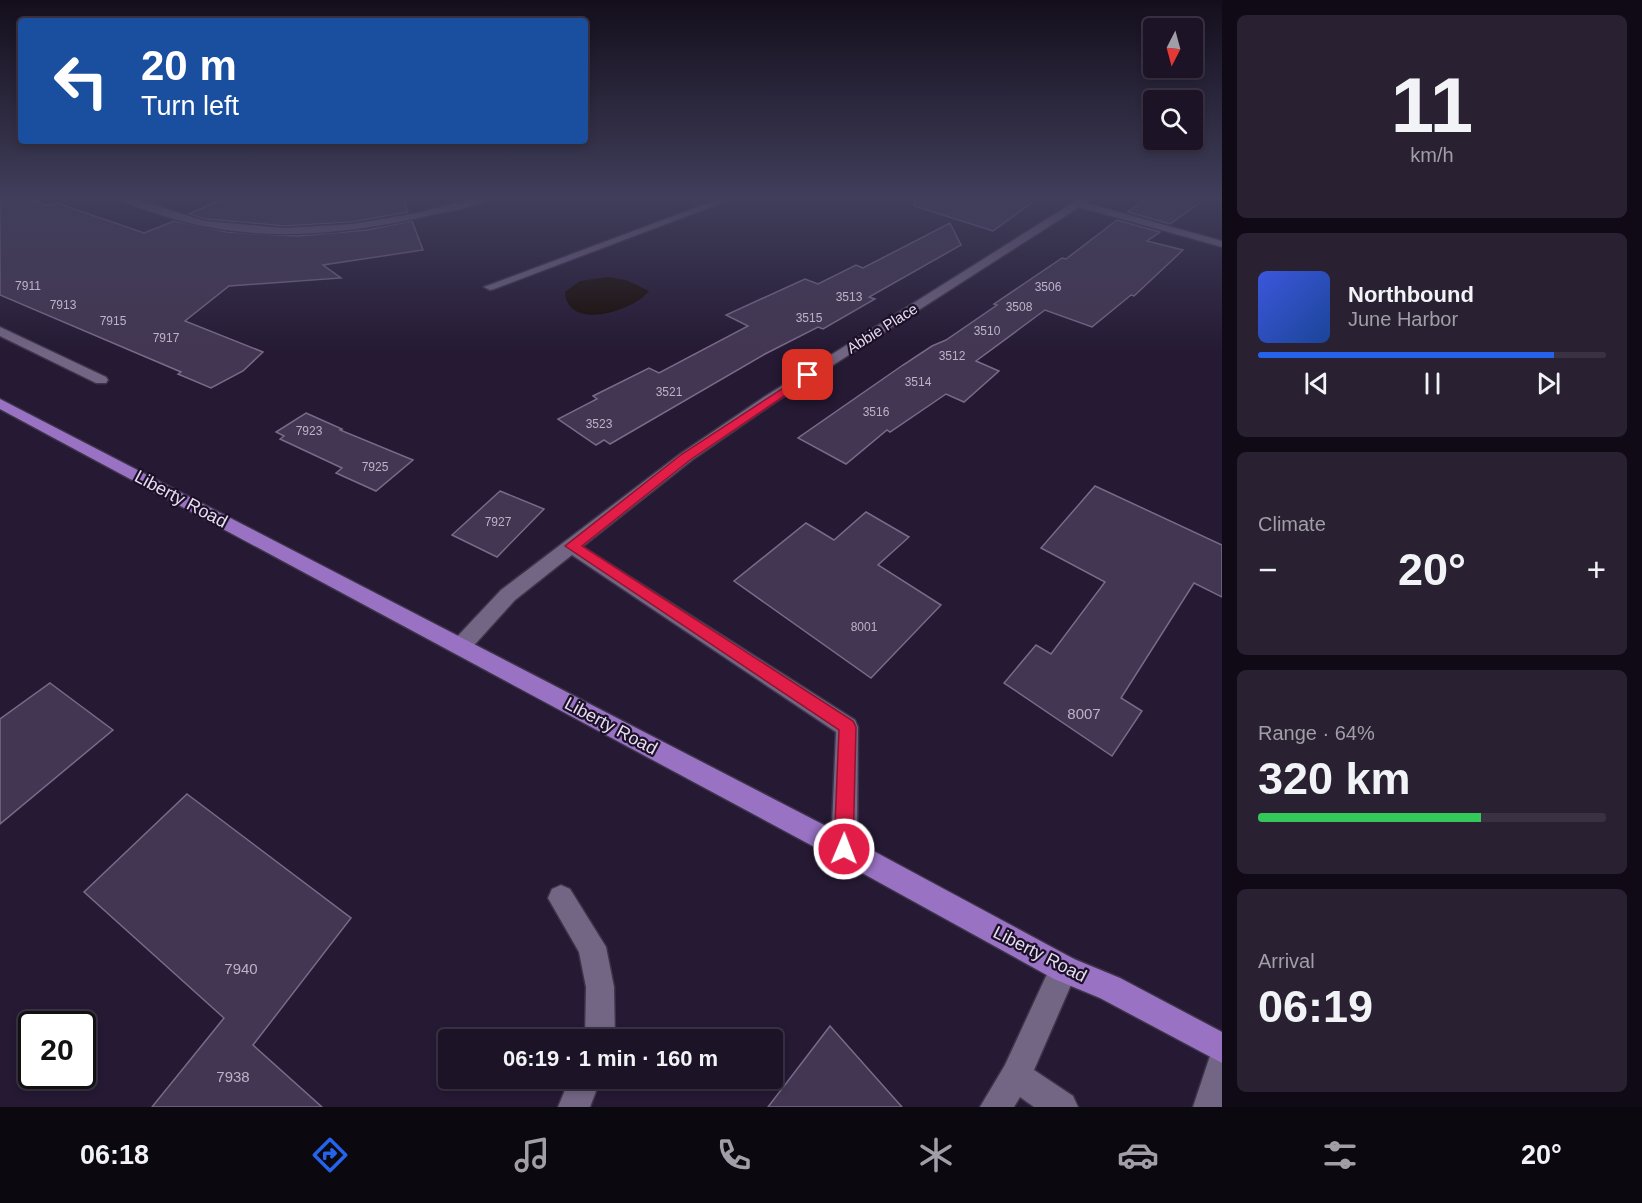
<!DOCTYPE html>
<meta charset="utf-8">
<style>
body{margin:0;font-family:Arial,sans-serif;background:#292032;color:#f1f3f6;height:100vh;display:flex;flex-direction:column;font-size:22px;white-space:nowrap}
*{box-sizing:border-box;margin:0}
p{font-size:20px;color:#a09ea7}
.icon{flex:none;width:33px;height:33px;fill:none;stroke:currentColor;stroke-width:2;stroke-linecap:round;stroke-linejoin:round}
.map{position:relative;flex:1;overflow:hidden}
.details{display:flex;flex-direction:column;gap:15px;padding:15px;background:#0f0a15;width:420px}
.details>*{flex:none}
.hud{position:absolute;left:18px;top:18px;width:570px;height:126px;border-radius:6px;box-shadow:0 3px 9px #0003,0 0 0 2px #3a3243;background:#1a4fa0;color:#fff;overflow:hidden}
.needle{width:39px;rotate:186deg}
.fabs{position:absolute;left:1143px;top:18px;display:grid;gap:12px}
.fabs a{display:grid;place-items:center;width:60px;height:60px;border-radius:6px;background:#1c1326;box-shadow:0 3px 9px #0003,0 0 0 2px #3a3243;font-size:30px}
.speed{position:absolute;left:18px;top:1011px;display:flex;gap:12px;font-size:30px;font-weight:700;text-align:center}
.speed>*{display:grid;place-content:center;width:78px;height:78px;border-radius:50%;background:#1c1326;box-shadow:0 3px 9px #0003,0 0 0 2px #3a3243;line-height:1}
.speed .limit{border:3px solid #111;border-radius:9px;background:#fff;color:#111}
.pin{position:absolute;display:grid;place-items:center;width:51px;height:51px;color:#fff;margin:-26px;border-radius:12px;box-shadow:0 3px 9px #0006}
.me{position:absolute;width:66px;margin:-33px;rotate:1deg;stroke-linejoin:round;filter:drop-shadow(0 0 4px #0008)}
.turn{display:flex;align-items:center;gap:21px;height:126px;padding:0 24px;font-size:27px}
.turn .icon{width:78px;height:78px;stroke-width:2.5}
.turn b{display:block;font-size:42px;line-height:51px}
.big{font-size:45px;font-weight:600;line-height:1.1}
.details .card{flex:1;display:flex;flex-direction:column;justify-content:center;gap:9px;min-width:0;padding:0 21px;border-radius:9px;background:#292032}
.details .dial{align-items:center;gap:0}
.dial b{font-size:78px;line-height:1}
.song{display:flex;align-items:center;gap:18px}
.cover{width:72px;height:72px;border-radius:9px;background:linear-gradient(135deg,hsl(230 70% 55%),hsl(220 70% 35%))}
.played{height:6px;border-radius:3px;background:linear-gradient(90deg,#2563eb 85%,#3a3243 85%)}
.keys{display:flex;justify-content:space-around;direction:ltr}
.heat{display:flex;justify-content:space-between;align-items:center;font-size:33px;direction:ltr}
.charge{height:9px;border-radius:4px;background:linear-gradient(90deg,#34c759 64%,#3a3243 0)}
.trip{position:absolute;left:438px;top:1029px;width:345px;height:60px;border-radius:6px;background:#1c1326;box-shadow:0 3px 9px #0003,0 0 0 2px #3a3243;font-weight:600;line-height:60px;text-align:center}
.tab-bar{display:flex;height:96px;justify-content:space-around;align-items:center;background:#0b080f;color:#a09ea7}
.tab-bar .icon{width:42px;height:42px}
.tab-bar .selected{color:#2563eb}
.tab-bar b{font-size:27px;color:#f1f3f6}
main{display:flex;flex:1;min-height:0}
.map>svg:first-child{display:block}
.water{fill:#150a00}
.building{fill:#433652;stroke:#786b8a;stroke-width:1.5}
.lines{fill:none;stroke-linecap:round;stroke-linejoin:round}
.service-casing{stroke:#3d3449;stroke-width:3}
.minor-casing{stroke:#3d3449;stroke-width:3}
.primary-casing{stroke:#3d3449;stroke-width:3}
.service{fill:#736584;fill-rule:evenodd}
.minor{fill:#736584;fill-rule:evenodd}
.primary{fill:#9972c4;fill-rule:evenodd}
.route{fill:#e11d48;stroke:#92132f;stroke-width:1.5}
.labels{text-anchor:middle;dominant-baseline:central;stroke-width:4.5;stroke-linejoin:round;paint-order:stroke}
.number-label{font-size:12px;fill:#bcb3c8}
.street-label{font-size:15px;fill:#e5ddef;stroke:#1c1028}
.near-number-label{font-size:15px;fill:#bcb3c8}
.near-street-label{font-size:18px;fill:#e5ddef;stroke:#1c1028}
</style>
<main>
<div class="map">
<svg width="1222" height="1107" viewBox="0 0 1222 1107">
<rect width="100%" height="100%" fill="#251933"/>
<path class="water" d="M 608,277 L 626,280 L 649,291 C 634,311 567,332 565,292 L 580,281 Z"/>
<g class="building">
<polygon points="0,199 29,199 48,206 57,203 144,233 174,221 227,232 297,236 367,230 412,221 423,250 323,265 341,278 229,286 185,321 263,352 243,371 211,388 178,374 181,372 0,295"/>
<polygon points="223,199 403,199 408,212 352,222 284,226 205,219 189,214"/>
<polygon points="915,199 1037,199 993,231 914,206"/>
<polygon points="1145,199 1205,199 1170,224 1128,212"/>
<polygon points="1117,220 1160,232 1147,241 1183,250 1134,296 1131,295 1092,327 1045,310 976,361 999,371 964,402 946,394 890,432 887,430 846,464 798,438 903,365 932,346 946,340 997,305 994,304 1062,258 1066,259"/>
<polygon points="950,223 961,245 869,297 875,299 823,329 818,327 765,354 610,444 604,440 596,445 558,419 597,399 593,396 649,368 659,373 748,326 726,315 805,279 818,284 856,265 863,268"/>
<polygon points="306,413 342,429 340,430 413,460 376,491 336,473 342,468 280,439 284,436 276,432"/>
<polygon points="1095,486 1222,545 1222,597 1194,583 1121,698 1142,711 1112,756 1004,683 1036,645 1051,654 1105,582 1041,548"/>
<polygon points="500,491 544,509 497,557 452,535"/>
<polygon points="866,512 909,537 878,565 941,605 871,678 734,581 806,523 834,540"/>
<polygon points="50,683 113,730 0,824 0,719"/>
<polygon points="187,794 351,918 253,1045 322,1107 152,1107 224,1018 84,892"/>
<polygon points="830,1026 902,1107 768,1107"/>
</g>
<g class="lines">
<g class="service-casing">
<g id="service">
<polygon points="0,327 106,377 108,380 106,383 96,383 0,336"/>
<polygon points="572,540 855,720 858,727 857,849 853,858 844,862 835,858 831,849 836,732 566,551 563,546 566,541"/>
<polygon points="1064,955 1074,959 1078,969 1034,1070 1073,1096 1078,1107 1034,1107 1020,1097 1014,1107 980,1107 1005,1065 1054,959"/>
<polygon points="1222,1049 1222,1107 1193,1107 1211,1053"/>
</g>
</g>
<g class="minor-casing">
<g id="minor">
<path d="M 121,199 L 135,199 L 205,221 L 284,228 L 352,224 L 418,213 L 472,199 L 487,199 C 474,208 451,211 435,214 C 345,236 248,245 159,214 C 147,210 131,206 121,199 Z"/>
<polygon points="719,199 732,199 494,289 490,290 484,287"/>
<polygon points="1079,199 1090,199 1086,203 1222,241 1222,247 1079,207 774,403 692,460 515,600 468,652 461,654 454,652 451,646 454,640 501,590 680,454 764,397"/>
<polygon points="561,885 570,889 606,947 614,987 615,1040 585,1040 586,987 579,952 548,898 552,889"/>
<polygon points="570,1078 601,1078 590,1107 558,1107"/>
</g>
</g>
<g class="primary-casing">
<polygon id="primary" points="0,399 853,840 1074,959 1120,978 1222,1032 1222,1063 1100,998 1054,979 835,858 0,409"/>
</g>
<use href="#service" class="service"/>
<use href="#minor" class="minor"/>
<use href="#primary" class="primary"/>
</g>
<linearGradient id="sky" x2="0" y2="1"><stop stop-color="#140e1c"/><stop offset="0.56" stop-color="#403e5b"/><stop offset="1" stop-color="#403e5b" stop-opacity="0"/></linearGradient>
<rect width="1222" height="354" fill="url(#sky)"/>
<polygon class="route" points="808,372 812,373 812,377 690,460 582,546 853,721 856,727 853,849 851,855 844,858 837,855 834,849 839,730 565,546 682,454"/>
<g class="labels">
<g class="number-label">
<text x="28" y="286">7911</text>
<text x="1048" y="287">3506</text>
<text x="849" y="297">3513</text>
<text x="63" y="305">7913</text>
<text x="1019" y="307">3508</text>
<text x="809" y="318">3515</text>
<text x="113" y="321">7915</text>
<text x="987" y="331">3510</text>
<text x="166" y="338">7917</text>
<text x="952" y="356">3512</text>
<text x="918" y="382">3514</text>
<text x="669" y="392">3521</text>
<text x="876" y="412">3516</text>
<text x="599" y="424">3523</text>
<text x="309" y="431">7923</text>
<text x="375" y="467">7925</text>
<text x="498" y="522">7927</text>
<text x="864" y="627">8001</text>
</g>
<g class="street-label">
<text transform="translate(882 328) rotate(-32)">Abbie Place</text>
</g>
<g class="near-number-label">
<text x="1084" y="713">8007</text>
<text x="241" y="968">7940</text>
<text x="233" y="1076">7938</text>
</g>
<g class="near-street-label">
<text transform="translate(181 499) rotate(28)">Liberty Road</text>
<text transform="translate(611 726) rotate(28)">Liberty Road</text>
<text transform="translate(1040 954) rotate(27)">Liberty Road</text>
</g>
</g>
</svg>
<div class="fabs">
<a><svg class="needle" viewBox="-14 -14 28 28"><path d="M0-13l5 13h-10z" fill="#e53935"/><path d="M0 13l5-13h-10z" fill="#a09ea7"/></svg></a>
<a><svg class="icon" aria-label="search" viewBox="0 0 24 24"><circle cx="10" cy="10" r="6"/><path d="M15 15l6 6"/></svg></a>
</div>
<div class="speed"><div class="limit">20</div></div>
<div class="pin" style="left:808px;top:375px;background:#d93025"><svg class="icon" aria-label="arrive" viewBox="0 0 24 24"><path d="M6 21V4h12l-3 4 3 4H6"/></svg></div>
<svg class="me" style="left:844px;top:849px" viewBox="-20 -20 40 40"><circle r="17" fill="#e11d48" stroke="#fff" stroke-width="3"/><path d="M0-11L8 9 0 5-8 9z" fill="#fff"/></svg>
<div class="trip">06:19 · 1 min · 160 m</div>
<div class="hud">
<div class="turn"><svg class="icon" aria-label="left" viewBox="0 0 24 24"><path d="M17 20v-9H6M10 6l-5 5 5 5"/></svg><div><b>20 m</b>Turn left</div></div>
</div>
</div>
<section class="details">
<div class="card dial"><b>11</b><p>km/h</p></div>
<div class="card">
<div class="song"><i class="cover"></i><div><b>Northbound</b><p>June Harbor</p></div></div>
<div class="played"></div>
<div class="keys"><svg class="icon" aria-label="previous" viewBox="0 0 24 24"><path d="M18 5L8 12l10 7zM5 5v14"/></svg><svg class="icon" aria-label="pause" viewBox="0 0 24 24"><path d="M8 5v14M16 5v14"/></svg><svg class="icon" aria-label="next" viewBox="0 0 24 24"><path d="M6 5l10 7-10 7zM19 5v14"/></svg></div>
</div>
<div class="card"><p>Climate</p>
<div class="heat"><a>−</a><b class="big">20°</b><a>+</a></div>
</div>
<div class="card"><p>Range · 64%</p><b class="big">320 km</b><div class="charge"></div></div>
<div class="card"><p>Arrival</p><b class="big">06:19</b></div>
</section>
</main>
<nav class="tab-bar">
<b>06:18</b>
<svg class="icon selected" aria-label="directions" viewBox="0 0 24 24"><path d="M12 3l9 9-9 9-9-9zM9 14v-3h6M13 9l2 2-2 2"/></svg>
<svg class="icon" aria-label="music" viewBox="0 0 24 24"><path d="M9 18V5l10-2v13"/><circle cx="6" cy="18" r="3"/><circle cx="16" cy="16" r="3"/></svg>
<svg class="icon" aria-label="phone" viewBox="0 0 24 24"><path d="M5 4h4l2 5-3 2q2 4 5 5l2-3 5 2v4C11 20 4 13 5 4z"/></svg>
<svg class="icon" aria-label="climate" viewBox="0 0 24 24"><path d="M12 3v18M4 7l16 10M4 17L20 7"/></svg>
<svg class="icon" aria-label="car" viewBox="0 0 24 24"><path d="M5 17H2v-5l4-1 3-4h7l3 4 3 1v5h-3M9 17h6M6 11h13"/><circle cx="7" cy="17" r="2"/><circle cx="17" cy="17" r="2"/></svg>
<svg class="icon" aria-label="filters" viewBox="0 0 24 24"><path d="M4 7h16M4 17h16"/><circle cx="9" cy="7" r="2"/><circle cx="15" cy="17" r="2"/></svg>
<b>20°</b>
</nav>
